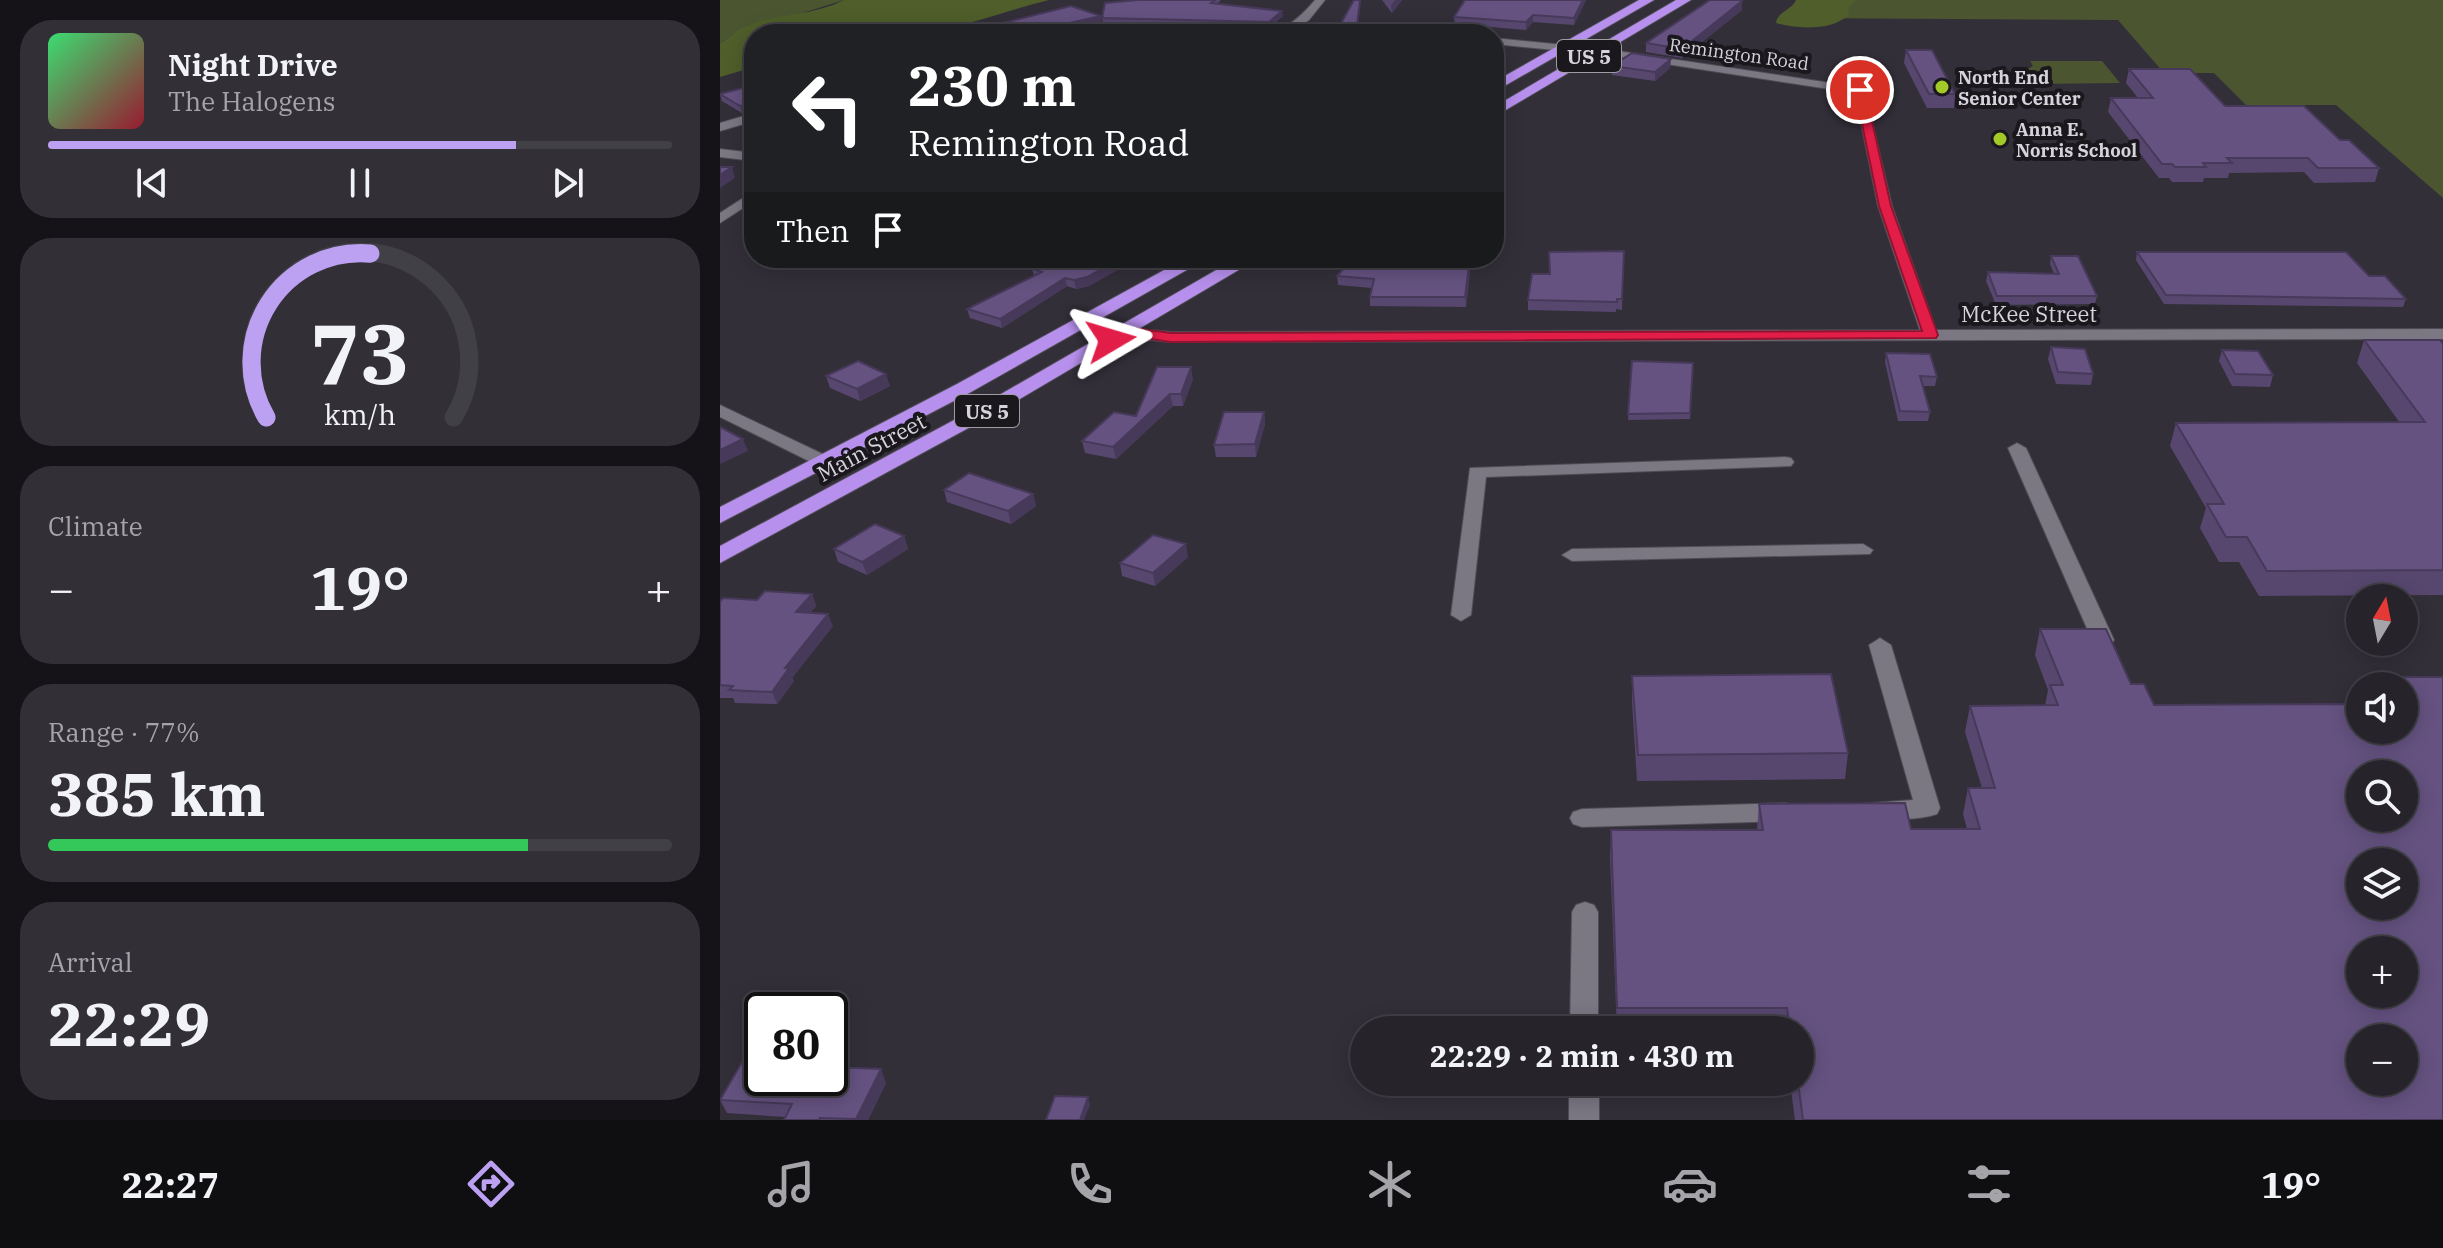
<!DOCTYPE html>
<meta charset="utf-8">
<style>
body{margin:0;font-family:"IBM Plex Serif",serif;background:#322f37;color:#f1f3f6;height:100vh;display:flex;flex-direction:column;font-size:30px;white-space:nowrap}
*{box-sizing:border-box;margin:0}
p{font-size:26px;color:#a4a4a9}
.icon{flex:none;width:44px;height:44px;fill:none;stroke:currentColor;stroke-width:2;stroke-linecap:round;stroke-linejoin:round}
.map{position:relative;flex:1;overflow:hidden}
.side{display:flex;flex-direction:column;gap:20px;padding:20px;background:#151318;width:720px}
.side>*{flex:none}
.guide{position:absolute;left:24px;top:24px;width:760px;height:244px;border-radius:32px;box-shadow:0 4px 20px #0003,0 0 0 2px #424047;background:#202124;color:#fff;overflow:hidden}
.needle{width:52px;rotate:10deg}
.controls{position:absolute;left:1626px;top:584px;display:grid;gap:16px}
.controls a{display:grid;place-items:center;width:72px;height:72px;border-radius:50%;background:#26232b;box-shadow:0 4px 20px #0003,0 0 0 2px #424047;font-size:40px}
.speed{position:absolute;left:24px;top:992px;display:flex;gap:16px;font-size:40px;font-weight:700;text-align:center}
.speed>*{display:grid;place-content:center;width:104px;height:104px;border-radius:50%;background:#26232b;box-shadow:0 4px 20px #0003,0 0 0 2px #424047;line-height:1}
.speed .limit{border:4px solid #111;border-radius:12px;background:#fff;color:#111}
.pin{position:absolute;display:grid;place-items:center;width:68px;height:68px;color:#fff;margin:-34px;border:4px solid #fff;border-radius:50%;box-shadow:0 2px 8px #0007}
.me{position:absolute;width:88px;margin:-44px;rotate:83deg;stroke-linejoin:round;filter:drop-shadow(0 0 6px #0008)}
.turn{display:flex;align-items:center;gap:28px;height:168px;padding:0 32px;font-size:36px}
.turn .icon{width:104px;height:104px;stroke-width:2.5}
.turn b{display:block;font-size:56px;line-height:68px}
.then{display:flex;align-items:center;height:76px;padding:0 32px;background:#0003;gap:16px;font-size:30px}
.big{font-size:60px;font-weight:700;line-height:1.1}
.side .tile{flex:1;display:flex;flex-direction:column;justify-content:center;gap:12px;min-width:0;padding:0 28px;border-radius:32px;background:#322f37}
.side .dial{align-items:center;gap:0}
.dial svg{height:208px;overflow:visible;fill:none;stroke:#424047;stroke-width:7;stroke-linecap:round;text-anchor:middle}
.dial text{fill:#f1f3f6;stroke:none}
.song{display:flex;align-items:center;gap:24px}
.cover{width:96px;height:96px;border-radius:12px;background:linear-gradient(135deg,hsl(140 70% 55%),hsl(350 70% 35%))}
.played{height:8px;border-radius:4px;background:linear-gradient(90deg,#bca0f2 75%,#424047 75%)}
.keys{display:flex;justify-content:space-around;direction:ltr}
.heat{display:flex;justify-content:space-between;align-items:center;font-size:44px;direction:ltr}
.charge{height:12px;border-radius:6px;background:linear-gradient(90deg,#34c759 77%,#424047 0)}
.trip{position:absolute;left:630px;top:1016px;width:464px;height:80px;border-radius:40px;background:#26232b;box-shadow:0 4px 20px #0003,0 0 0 2px #424047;font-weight:700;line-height:80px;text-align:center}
.menu{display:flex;height:128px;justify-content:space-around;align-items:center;background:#0f0e11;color:#a4a4a9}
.menu .icon{width:56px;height:56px}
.menu .active{color:#bca0f2}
.menu b{font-size:36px;color:#f1f3f6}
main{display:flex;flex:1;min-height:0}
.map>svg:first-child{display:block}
.green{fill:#4b5631}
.forest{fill:#4f5e2a}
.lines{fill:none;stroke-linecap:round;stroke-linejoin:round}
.minor-casing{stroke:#4f4c54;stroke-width:2}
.highway-casing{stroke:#4f4c54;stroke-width:2}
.minor{fill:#7b7783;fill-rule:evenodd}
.highway{fill:#b790ee;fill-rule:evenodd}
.wall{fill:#57476f;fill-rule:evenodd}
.shaded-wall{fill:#47395a}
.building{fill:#655281;stroke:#47395a;stroke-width:2;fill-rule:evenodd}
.route{fill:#e11d48;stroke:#92132f;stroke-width:2}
.poi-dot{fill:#a2c928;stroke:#1a181d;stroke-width:3}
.labels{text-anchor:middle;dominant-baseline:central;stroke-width:8;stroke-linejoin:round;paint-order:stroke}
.far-street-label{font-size:18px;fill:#d6d3da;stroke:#1a181d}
.far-poi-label{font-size:18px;font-weight:bold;fill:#d6d3da;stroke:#1a181d;text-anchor:start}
.shield{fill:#1a181d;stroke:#9e9ba1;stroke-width:2}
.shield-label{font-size:20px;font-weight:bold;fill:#d6d3da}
.street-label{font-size:22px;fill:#d6d3da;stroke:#1a181d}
</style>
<main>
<section class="side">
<div class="tile">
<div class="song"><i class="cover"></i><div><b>Night Drive</b><p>The Halogens</p></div></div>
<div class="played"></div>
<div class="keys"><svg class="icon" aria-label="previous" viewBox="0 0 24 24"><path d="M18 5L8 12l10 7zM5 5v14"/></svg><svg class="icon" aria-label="pause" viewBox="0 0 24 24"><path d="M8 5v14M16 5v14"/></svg><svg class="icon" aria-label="next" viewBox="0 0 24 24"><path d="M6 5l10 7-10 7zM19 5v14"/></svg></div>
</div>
<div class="tile dial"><svg viewBox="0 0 100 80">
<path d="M14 69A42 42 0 1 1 86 69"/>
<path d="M14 69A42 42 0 0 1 54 6" stroke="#bca0f2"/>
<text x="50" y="56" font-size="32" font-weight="700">73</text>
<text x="50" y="72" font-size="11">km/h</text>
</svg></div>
<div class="tile"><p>Climate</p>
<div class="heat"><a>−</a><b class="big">19°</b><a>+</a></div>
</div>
<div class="tile"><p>Range · 77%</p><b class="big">385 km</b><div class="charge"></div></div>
<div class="tile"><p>Arrival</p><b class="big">22:29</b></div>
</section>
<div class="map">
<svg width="1723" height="1120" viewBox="0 0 1723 1120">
<rect width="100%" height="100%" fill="#332f39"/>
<g class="green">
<polygon points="0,0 124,0 73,16 28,25 0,43"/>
<polygon points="1114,0 1723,0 1723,198 1616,105 1526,105 1494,73 1444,73 1398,20 1075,18"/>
<polygon points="1310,61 1382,61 1400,83 1301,84 1295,76 1313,66"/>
</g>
<g class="forest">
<path d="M 124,0 L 329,0 C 291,9 254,24 215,30 C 155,39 94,34 34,34 L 34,67 L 0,77 L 0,43 C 10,38 16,30 26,26 C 58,13 93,16 124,0 Z"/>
<path d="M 1076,0 L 1136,0 L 1129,6 L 1128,15 C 1113,31 1075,29 1056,23 C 1057,12 1072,10 1076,0 Z"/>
</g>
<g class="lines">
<g class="minor-casing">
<g id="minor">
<path d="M 595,0 L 605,0 L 589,20 L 568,34 L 508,32 L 513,29 C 556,31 565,35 595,0 Z"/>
<polygon points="774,38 845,45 851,48 845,51 774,44"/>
<polygon points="878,48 1144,88 1172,206 1216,330 1723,329 1723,339 451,342 419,339 363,323 361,320 369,315 420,329 451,332 1200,330 1158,206 1135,93 874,53 872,51"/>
<polygon points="34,113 34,121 0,131 0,123"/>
<polygon points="0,149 34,153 34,161 0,157"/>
<polygon points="34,191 34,201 0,223 0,213"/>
<polygon points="0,405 111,458 114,462 111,466 99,466 0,417"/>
<polygon points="1297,443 1306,448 1394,640 1391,645 1383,647 1372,640 1288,448"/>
<polygon points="1065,457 1071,458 1074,462 1071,466 766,477 751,615 741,621 731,615 750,468"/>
<polygon points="1143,544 1153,550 1150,554 852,561 842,555 852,549"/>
<path d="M 1160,638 L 1171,645 L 1220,808 L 1217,814 C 1199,820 1170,821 1152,815 L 1149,809 L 1152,803 L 1193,800 L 1149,645 Z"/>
<polygon points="1065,803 1074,806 1077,812 1074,818 1065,821 862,827 853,824 850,818 853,812 862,809"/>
<polygon points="865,902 874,905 878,912 878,1030 850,1030 852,912 856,905"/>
<rect x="849" y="1082" width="30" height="38"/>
</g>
</g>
<g class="highway-casing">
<g id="highway">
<polygon points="919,0 934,0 774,92 774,82"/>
<polygon points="956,0 971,0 774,117 774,107"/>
<polygon points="466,258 488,258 251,392 0,523 0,507 237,384"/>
<polygon points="517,258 539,258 276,413 0,563 0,546 262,405"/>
</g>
</g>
<use href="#minor" class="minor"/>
<use href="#highway" class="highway"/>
</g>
<g class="wall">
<polygon points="418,0 501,0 497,4 563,16 549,28 383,23 382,18"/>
<polygon points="662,0 682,0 672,13"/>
<polygon points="866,0 854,25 813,22 806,30 735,24 734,17"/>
<polygon points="1022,1 1022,10 962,58 926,52 926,43"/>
<polygon points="1186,50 1235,94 1234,108 1207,108 1184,63"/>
<polygon points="892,66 950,68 935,81 892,75"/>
<polygon points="1409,69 1505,106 1620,140 1659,168 1655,182 1594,183 1584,172 1509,173 1508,178 1484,178 1483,182 1452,182 1449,178 1439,178 1388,112 1391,98 1418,98 1406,83"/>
<polygon points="34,85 22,113 2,101 0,94"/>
<polygon points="904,251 902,310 896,309 896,312 808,310 808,300 830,274"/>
<polygon points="1417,252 1649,276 1686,299 1683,307 1444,304 1416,260"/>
<polygon points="1331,256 1377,296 1375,304 1276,305 1266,281 1268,272 1334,274 1330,264"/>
<polygon points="320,258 424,258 406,265 369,286 356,289 347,286 282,328 250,318 247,309 314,276 312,269 328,260"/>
<polygon points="751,263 746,307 650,306 650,297 652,288 618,285 617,276"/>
<polygon points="1644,340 1723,344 1723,595 1539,596 1519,562 1499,562 1480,528 1486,508 1450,446 1456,423 1680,423 1637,363"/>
<polygon points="1331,347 1373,374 1371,385 1336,384 1328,359"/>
<polygon points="1502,350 1553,375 1550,387 1512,386 1499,361"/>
<polygon points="1166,353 1217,377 1215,386 1202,386 1210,412 1208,421 1178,421 1165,362"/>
<polygon points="912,361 973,363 970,419 908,420"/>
<polygon points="106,376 170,386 140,401 110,388"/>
<polygon points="473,379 463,406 453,406 396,459 365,453 362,441 416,416"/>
<polygon points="544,412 545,424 536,457 496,457 494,445"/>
<polygon points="224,490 313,494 316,506 291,524 227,502"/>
<polygon points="184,536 188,549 147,575 118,562 114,549"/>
<polygon points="468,557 435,586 402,576 400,563"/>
<polygon points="92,594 96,606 90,613 113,626 72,678 74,681 57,704 15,703 13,698 0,698 0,602 37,600"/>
<path d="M 1320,629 L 1411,684 L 1434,705 L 1634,704 L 1643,677 L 1723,677 L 1723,1120 L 1075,1120 L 1070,1082 L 1080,1082 L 1080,1030 L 897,1030 L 890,857 L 891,830 L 1037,830 L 1039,804 L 1191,829 L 1247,829 L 1243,814 L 1248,788 L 1262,788 L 1245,732 L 1250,706 L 1325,706 L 1328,690 L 1315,655 ZM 1640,686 L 1684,686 L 1640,730 Z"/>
<polygon points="912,676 1128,753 1125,779 917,781 912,702"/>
<polygon points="42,1078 166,1083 148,1120 64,1120 65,1117 7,1113 0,1100"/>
</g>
<g class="shaded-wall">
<polygon points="640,0 641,0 637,34 636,34"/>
<polygon points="675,0 682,0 672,13 671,5"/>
<polygon points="863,0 866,0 854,25 854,18"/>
<polygon points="1022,1 1022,10 962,58 962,49"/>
<polygon points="562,11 563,16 549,28 549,22"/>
<polygon points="813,15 813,22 806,30 806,22"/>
<polygon points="381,16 382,23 346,31 343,28 345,24"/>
<polygon points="951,59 950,68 935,81 935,72"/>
<polygon points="33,103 34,111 22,113 20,106"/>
<polygon points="12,167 15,178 0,188 0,175"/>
<polygon points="401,258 424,258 406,265 369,286 356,289 354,280"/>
<polygon points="750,258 751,263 746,307 745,297"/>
<polygon points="345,278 347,286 282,328 280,319"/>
<polygon points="471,367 473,379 463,406 461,394"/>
<polygon points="166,374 170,386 140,401 137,389"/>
<polygon points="450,394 453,406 396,459 393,447"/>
<polygon points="544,412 545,424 536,457 535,444"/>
<polygon points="23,439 28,451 0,464 0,450"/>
<polygon points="313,494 316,506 291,524 288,511"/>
<polygon points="184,536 188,549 147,575 142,562"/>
<polygon points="466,544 468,557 435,586 433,573"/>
<polygon points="92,594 96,606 81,624 76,612"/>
<polygon points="108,614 113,626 72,678 74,681 57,704 52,692 65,668"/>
<polygon points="161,1069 166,1083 148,1120 136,1120"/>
<polygon points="368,1097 370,1105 364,1120 360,1120"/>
</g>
<g class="building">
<polygon points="418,0 495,0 491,3 562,11 549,22 382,18 385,3"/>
<polygon points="634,0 640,0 636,34 615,34"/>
<polygon points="745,0 863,0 854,18 813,15 806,22 734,17"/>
<polygon points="990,0 1021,0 1022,1 962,49 926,43"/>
<polygon points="351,6 381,16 345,24 343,28 346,30 391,26 538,30 533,34 239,34"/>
<polygon points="1186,50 1212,50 1235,94 1209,94"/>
<polygon points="912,53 951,59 935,72 892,66"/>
<polygon points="1409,69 1470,69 1505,106 1584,106 1620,140 1629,140 1659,168 1598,168 1588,158 1507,158 1512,163 1483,163 1486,167 1455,167 1452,164 1442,164 1391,98 1433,98"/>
<polygon points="34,85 34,110 33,103 20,106 0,94"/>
<polygon points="0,167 12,167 0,175"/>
<polygon points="904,251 902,299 897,299 897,302 808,300 812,274 830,274 829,252"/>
<polygon points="1417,252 1626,252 1649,276 1665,276 1686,299 1446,295"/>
<polygon points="1331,256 1358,256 1377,296 1277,296 1268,272 1339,274"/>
<polygon points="333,258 401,258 367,277 354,280 345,278 280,319 247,309 322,272 312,269"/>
<polygon points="633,258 750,258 745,297 650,297 654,279 617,276"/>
<polygon points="1644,340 1720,340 1723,344 1723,570 1547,571 1527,537 1506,537 1487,504 1504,504 1456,423 1705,422"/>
<polygon points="1331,347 1365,349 1373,374 1338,372"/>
<polygon points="1502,350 1538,351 1553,375 1515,374"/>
<polygon points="1166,353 1210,354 1217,377 1200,376 1210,412 1180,411"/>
<polygon points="138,361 166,374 137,389 106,376"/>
<polygon points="912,361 973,363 970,413 908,414"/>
<polygon points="437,367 471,367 461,394 450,394 393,447 362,441 394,412 416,416"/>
<polygon points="504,412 544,412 535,444 494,445"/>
<polygon points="0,427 23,439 0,450"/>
<polygon points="249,473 313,494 288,511 224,490"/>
<polygon points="155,524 184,536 142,562 114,549"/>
<polygon points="433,535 466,544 433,573 400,563"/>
<polygon points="45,591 92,594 76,612 108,614 65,668 69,668 52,692 9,690 13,686 0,685 0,602 3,598 37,600"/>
<path d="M 1320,629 L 1386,629 L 1411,684 L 1424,684 L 1434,705 L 1640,704 L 1640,730 L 1684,730 L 1684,686 L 1648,686 L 1643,677 L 1723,677 L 1723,1120 L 1083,1120 L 1078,1082 L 1080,1082 L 1080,1030 L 1070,1030 L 1067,1008 L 897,1008 L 891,830 L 1043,830 L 1039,804 L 1185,803 L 1191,829 L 1260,829 L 1248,788 L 1275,788 L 1250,706 L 1338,705 L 1330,685 L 1343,685 ZM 1640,774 L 1684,774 L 1684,818 L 1640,818 ZM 1640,862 L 1684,862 L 1684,906 L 1640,906 ZM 1640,950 L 1684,950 L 1684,994 L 1640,994 ZM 1640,1038 L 1684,1038 L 1684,1082 L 1640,1082 Z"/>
<polygon points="1111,674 1128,753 918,755 912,676"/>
<polygon points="25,1057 42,1058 42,1078 110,1078 110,1067 161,1069 136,1119 100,1118 99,1120 64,1120 72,1104 0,1100"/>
<polygon points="335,1096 368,1097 360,1120 326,1120"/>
</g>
<polygon class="route" points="1140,86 1145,90 1171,206 1218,335 1216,338 451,342 409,336 391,345 383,340 406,327 451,333 1202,331 1159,206 1135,90"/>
<g class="poi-dot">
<circle cx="1222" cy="87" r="8"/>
<circle cx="1280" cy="139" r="8"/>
</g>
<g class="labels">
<g class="far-street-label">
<text transform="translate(1019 54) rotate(8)">Remington Road</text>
</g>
<g class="far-poi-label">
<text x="1238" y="77">North End<tspan x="1238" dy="21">Senior Center</tspan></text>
<text x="1296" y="129">Anna E.<tspan x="1296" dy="21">Norris School</tspan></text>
</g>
<g class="shield">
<rect x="837" y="40" width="64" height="32" rx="6"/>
<rect x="235" y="395" width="64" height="32" rx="6"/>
</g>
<g class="shield-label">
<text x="869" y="56">US 5</text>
<text x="267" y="411">US 5</text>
</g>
<g class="street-label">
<text x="1309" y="313">McKee Street</text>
<text transform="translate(151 447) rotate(-28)">Main Street</text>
</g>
</g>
</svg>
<div class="controls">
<a><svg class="needle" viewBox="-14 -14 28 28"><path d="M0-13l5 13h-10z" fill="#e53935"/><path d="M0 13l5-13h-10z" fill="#a4a4a9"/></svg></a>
<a><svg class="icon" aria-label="sound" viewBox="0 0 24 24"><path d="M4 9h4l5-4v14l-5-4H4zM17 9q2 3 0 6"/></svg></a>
<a><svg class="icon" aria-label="search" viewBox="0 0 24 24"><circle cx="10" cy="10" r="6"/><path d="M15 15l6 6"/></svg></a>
<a><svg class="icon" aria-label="layers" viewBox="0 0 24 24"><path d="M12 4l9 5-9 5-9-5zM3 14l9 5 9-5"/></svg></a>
<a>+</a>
<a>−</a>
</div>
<div class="speed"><div class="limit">80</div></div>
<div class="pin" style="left:1140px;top:90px;background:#d93025"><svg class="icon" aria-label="arrive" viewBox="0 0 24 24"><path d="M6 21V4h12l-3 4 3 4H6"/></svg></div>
<svg class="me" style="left:391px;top:340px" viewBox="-20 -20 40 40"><path d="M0-17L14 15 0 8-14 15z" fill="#e11d48" stroke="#fff" stroke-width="4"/></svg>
<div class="trip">22:29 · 2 min · 430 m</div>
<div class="guide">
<div class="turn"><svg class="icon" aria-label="left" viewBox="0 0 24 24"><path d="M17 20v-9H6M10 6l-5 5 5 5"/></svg><div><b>230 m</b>Remington Road</div></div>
<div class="then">Then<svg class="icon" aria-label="arrive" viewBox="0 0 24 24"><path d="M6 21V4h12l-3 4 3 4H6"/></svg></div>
</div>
</div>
</main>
<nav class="menu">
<b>22:27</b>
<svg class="icon active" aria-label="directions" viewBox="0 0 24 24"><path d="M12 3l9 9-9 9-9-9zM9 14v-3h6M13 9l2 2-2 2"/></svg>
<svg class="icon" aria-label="music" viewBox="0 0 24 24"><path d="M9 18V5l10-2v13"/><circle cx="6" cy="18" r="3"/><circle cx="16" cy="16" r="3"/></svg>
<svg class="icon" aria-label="phone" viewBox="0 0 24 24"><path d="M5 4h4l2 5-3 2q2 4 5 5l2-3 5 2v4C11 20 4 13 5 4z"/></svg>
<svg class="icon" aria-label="climate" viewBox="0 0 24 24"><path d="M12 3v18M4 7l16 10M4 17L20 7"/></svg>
<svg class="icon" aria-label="car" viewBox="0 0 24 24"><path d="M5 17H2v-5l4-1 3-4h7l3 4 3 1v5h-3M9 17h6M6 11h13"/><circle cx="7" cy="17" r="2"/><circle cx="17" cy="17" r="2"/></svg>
<svg class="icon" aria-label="filters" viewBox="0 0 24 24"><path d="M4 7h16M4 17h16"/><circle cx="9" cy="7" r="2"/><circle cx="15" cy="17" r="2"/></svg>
<b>19°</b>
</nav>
